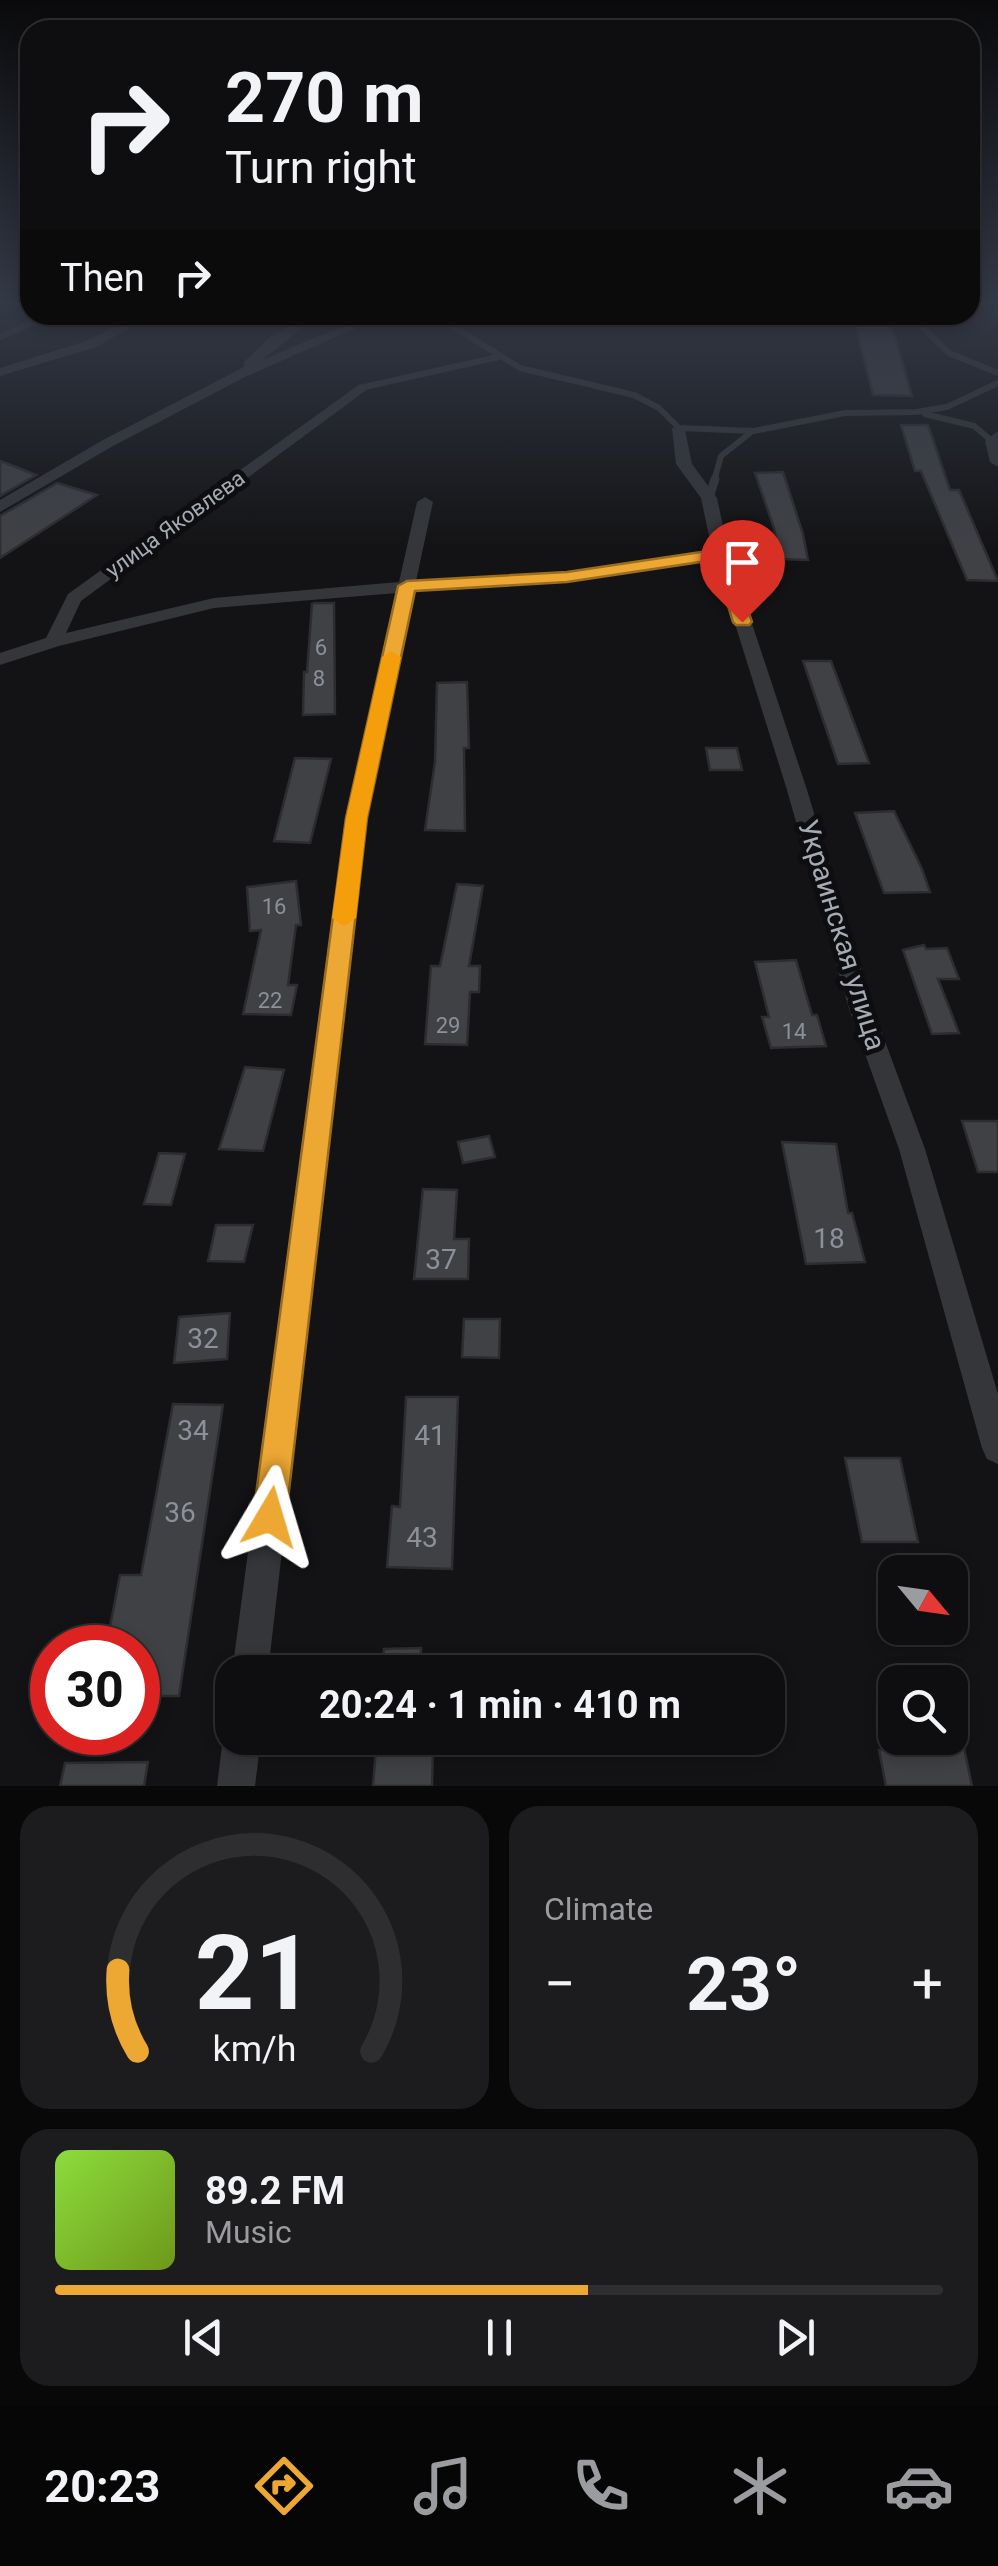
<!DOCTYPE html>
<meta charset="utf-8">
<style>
body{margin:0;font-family:Roboto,sans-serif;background:#1c1c1e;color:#f1f3f6;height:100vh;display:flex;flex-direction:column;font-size:38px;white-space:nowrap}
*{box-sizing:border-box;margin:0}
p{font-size:32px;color:#9b9c9f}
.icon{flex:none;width:55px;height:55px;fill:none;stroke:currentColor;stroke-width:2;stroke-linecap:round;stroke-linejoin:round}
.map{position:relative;height:1786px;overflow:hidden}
.details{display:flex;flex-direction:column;gap:20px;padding:20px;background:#080809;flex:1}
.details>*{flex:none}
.hud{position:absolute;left:20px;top:20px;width:960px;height:305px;border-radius:30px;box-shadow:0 5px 15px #0003,0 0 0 2px #2e2e30;background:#0e0e10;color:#f1f3f6;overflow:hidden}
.needle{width:65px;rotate:119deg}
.fabs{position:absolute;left:878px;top:1555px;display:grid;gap:20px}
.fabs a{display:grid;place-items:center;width:90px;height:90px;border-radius:20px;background:#0e0e10;box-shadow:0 5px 15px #0003,0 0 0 2px #2e2e30;font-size:50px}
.speed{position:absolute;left:30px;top:1625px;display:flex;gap:20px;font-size:50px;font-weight:700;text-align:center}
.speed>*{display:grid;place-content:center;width:130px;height:130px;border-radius:50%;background:#0e0e10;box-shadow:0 5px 15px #0003,0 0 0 2px #2e2e30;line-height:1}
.speed .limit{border:15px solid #d22;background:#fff;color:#111}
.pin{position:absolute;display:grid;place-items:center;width:85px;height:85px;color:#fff;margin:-102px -42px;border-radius:50% 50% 50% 0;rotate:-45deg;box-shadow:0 0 10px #0007}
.pin .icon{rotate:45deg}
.me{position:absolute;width:110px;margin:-55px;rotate:7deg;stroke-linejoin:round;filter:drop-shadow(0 0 8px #0008)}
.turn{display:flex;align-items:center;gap:35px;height:210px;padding:0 40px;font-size:45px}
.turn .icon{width:130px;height:130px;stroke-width:2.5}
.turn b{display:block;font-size:70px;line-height:85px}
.then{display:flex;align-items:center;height:95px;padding:0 40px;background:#0003;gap:20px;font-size:38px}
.big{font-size:75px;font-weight:700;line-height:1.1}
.details .card{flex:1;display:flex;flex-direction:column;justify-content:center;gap:15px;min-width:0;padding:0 35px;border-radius:30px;background:#1c1c1e}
.details .dial{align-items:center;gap:0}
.dial svg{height:260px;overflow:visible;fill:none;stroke:#2e2e30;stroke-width:7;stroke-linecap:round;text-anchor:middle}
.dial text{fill:#f1f3f6;stroke:none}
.song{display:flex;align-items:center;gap:30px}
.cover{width:120px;height:120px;border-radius:15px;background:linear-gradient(135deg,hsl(90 70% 55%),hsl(80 70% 35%))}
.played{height:10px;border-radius:5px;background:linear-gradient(90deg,#eda733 60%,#2e2e30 60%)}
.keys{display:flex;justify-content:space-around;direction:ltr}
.heat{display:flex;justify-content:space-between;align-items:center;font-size:55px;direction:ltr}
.details .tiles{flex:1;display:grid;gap:20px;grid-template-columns:1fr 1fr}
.card:last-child{grid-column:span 2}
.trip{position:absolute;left:215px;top:1655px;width:570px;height:100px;border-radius:30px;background:#0e0e10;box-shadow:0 5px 15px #0003,0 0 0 2px #2e2e30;font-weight:700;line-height:100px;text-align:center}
.dock{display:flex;height:160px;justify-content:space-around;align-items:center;background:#060606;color:#9b9c9f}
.dock .icon{width:70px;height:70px}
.dock .on{color:#eda733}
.dock b{font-size:45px;color:#f1f3f6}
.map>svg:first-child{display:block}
.building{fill:#3f4145;stroke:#2d2d31;stroke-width:2.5}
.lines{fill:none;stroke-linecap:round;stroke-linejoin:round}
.service-far1{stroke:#34363a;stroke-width:6}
.service{stroke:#34363a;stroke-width:9}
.minor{fill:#34363a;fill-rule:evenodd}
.route{fill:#eda733;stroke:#9a6d21;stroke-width:2.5}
.slow{fill:#f59e0b}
.labels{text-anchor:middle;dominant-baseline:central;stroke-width:10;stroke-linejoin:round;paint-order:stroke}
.far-street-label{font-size:22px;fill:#a5abb5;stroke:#0e0e10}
.number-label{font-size:22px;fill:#8c9099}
.street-label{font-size:28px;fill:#a5abb5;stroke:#0e0e10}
.near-number-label{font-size:28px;fill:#8c9099}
</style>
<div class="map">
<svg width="998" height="1786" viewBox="0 0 998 1786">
<rect width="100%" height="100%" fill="#131315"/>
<g class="building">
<polygon points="853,315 889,315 912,396 873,395"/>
<polygon points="901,425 928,425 950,490 959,490 998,581 967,580 921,471 915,471"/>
<polygon points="0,461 16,467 36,475 0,496"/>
<polygon points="783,472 803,534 808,560 780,559 774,528 755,473"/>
<polygon points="57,483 97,495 0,558 0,516"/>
<polygon points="315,603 334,603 335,714 303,715 304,672 307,672 312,604"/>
<polygon points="803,661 831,661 869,763 838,764"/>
<polygon points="467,682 469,748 464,748 465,831 425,830 435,762 437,683"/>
<polygon points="706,748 737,748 742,770 710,770"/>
<polygon points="295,758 331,759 310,843 274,841"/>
<polygon points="894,811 922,869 930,892 884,893 855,813"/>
<polygon points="296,881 301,925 296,925 288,985 297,985 291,1015 243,1014 261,930 250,931 247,887"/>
<polygon points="457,884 483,886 469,966 480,966 479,992 470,992 467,1045 425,1044 431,966 440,966"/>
<polygon points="924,945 926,949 947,948 959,979 938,979 959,1033 932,1034 903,950"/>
<polygon points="796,960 812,1015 817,1015 826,1046 771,1048 762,1017 769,1017 755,962"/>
<polygon points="245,1067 284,1070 263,1151 219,1149"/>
<polygon points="962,1121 998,1121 998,1172 978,1172"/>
<polygon points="489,1136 495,1157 463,1163 458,1142"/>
<polygon points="782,1142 836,1144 848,1213 852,1213 865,1262 806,1264"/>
<polygon points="159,1153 185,1154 171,1205 144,1204"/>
<polygon points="423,1189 457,1190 454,1239 469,1239 468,1279 414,1279"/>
<polygon points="216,1225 253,1225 244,1262 208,1261"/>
<polygon points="230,1313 227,1359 174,1363 179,1317"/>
<polygon points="464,1319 500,1319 499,1358 462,1357"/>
<polygon points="406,1397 458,1397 452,1569 387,1567 392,1506 400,1507"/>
<polygon points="173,1404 223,1405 179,1696 138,1696 138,1648 106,1648 120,1575 141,1575"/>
<polygon points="845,1458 900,1458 918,1542 862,1542"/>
<polygon points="421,1648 420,1672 382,1672 384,1649"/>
<polygon points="376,1748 433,1748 432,1786 373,1786"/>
<polygon points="964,1748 972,1786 886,1786 879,1750"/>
<polygon points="148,1762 144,1786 60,1786 65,1763"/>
</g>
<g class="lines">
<g class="service-far1">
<polyline points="380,315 447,323 520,368 634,395 659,408 679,428 754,431 845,413 916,412 947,407 998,383"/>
<polyline points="910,315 949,353 998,373"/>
<polyline points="0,337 49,315"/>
<polyline points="360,388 498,357"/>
<polyline points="925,414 974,426 992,441"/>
<polyline points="714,481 721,456 750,433"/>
</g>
<polyline class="service" points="709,498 715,479"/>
<g class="minor">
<polygon points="137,315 153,315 96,347 0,376 0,368 86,341"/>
<polygon points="305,315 319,315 262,360 357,320 355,315 367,315 370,322 245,377 113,446 0,512 0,500 103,440 244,367 244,362 269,338"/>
<polygon points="360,384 367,388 365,391 81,601 66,633 214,598 399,582 417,502 425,497 433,502 416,581 567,572 712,550 701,498 676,464 672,428 684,425 692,464 717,498 729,554 807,790 873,1009 925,1149 998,1394 998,1464 987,1459 982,1448 899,1149 849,1009 787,790 715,560 567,582 414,591 367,818 268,1672 232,1673 345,818 397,593 214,608 59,646 0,665 0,653 46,638 68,594"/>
<polygon points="998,431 998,467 990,462 985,441"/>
<polygon points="232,1723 232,1738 261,1738 255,1786 217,1786 223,1738"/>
</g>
</g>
<linearGradient id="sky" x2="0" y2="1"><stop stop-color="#0a0a0c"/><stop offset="0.55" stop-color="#333946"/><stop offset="1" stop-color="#333946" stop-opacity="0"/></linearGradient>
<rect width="998" height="550" fill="url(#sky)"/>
<polygon class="route" points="721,549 729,554 752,622 749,625 736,625 733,622 714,560 567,582 415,591 367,818 286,1517 281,1529 270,1534 258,1529 253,1517 346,818 398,586 407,581 567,572"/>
<polygon class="slow" points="391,651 401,657 367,818 356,918 344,926 332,918 346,818 382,657"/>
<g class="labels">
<g class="far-street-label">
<text transform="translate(175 524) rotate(-36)">улица Яковлева</text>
</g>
<g class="number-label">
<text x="321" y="647">6</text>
<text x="319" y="678">8</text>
<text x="274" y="906">16</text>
<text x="270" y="1000">22</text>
<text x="448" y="1025">29</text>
<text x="794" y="1031">14</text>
</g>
<g class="street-label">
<text transform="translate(842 935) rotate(73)">Украинская улица</text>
</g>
<g class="near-number-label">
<text x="829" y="1238">18</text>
<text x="441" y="1259">37</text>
<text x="203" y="1338">32</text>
<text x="193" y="1430">34</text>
<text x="430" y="1435">41</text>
<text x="180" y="1512">36</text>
<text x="422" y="1537">43</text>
</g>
</g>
</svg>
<div class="fabs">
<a><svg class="needle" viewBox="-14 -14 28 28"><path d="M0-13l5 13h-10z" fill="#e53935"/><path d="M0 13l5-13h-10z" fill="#9b9c9f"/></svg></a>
<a><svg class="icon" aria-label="search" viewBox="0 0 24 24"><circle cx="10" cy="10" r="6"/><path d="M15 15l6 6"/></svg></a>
</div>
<div class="speed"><div class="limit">30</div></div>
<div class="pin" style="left:742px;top:622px;background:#d93025"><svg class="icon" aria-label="arrive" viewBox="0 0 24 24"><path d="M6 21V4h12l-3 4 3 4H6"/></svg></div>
<svg class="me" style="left:270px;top:1517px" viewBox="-20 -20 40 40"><path d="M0-17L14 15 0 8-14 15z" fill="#eda733" stroke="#fff" stroke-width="4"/></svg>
<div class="trip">20:24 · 1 min · 410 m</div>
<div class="hud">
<div class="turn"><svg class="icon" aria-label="right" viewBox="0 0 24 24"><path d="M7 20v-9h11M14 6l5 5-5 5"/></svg><div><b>270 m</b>Turn right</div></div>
<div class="then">Then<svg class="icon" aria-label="right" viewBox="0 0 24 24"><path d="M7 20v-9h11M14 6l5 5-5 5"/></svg></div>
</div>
</div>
<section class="details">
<div class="tiles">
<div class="card dial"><svg viewBox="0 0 100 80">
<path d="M14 69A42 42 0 1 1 86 69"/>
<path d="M14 69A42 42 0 0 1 8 44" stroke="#eda733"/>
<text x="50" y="56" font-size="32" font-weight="700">21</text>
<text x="50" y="72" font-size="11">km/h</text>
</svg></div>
<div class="card"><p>Climate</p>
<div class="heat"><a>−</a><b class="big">23°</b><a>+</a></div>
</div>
<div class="card">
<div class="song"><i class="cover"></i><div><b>89.2 FM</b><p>Music</p></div></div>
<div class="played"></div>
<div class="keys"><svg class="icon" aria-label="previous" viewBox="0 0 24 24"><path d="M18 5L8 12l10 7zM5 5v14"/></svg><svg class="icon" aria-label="pause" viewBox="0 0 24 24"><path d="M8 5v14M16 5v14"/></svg><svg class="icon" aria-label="next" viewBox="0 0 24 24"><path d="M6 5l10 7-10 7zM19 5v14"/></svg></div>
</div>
</div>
</section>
<nav class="dock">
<b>20:23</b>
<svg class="icon on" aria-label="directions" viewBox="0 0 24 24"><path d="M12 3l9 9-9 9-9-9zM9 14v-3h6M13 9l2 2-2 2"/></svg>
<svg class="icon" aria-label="music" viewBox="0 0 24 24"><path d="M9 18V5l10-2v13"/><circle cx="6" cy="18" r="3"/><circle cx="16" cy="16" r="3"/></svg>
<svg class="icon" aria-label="phone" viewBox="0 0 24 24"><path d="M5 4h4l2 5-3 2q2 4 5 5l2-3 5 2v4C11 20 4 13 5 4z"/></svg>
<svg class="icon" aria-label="climate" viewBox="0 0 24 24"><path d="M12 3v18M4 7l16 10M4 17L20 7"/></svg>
<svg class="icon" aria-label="car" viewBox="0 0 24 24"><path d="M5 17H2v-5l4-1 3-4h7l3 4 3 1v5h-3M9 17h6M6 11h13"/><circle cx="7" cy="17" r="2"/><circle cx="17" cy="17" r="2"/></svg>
</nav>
